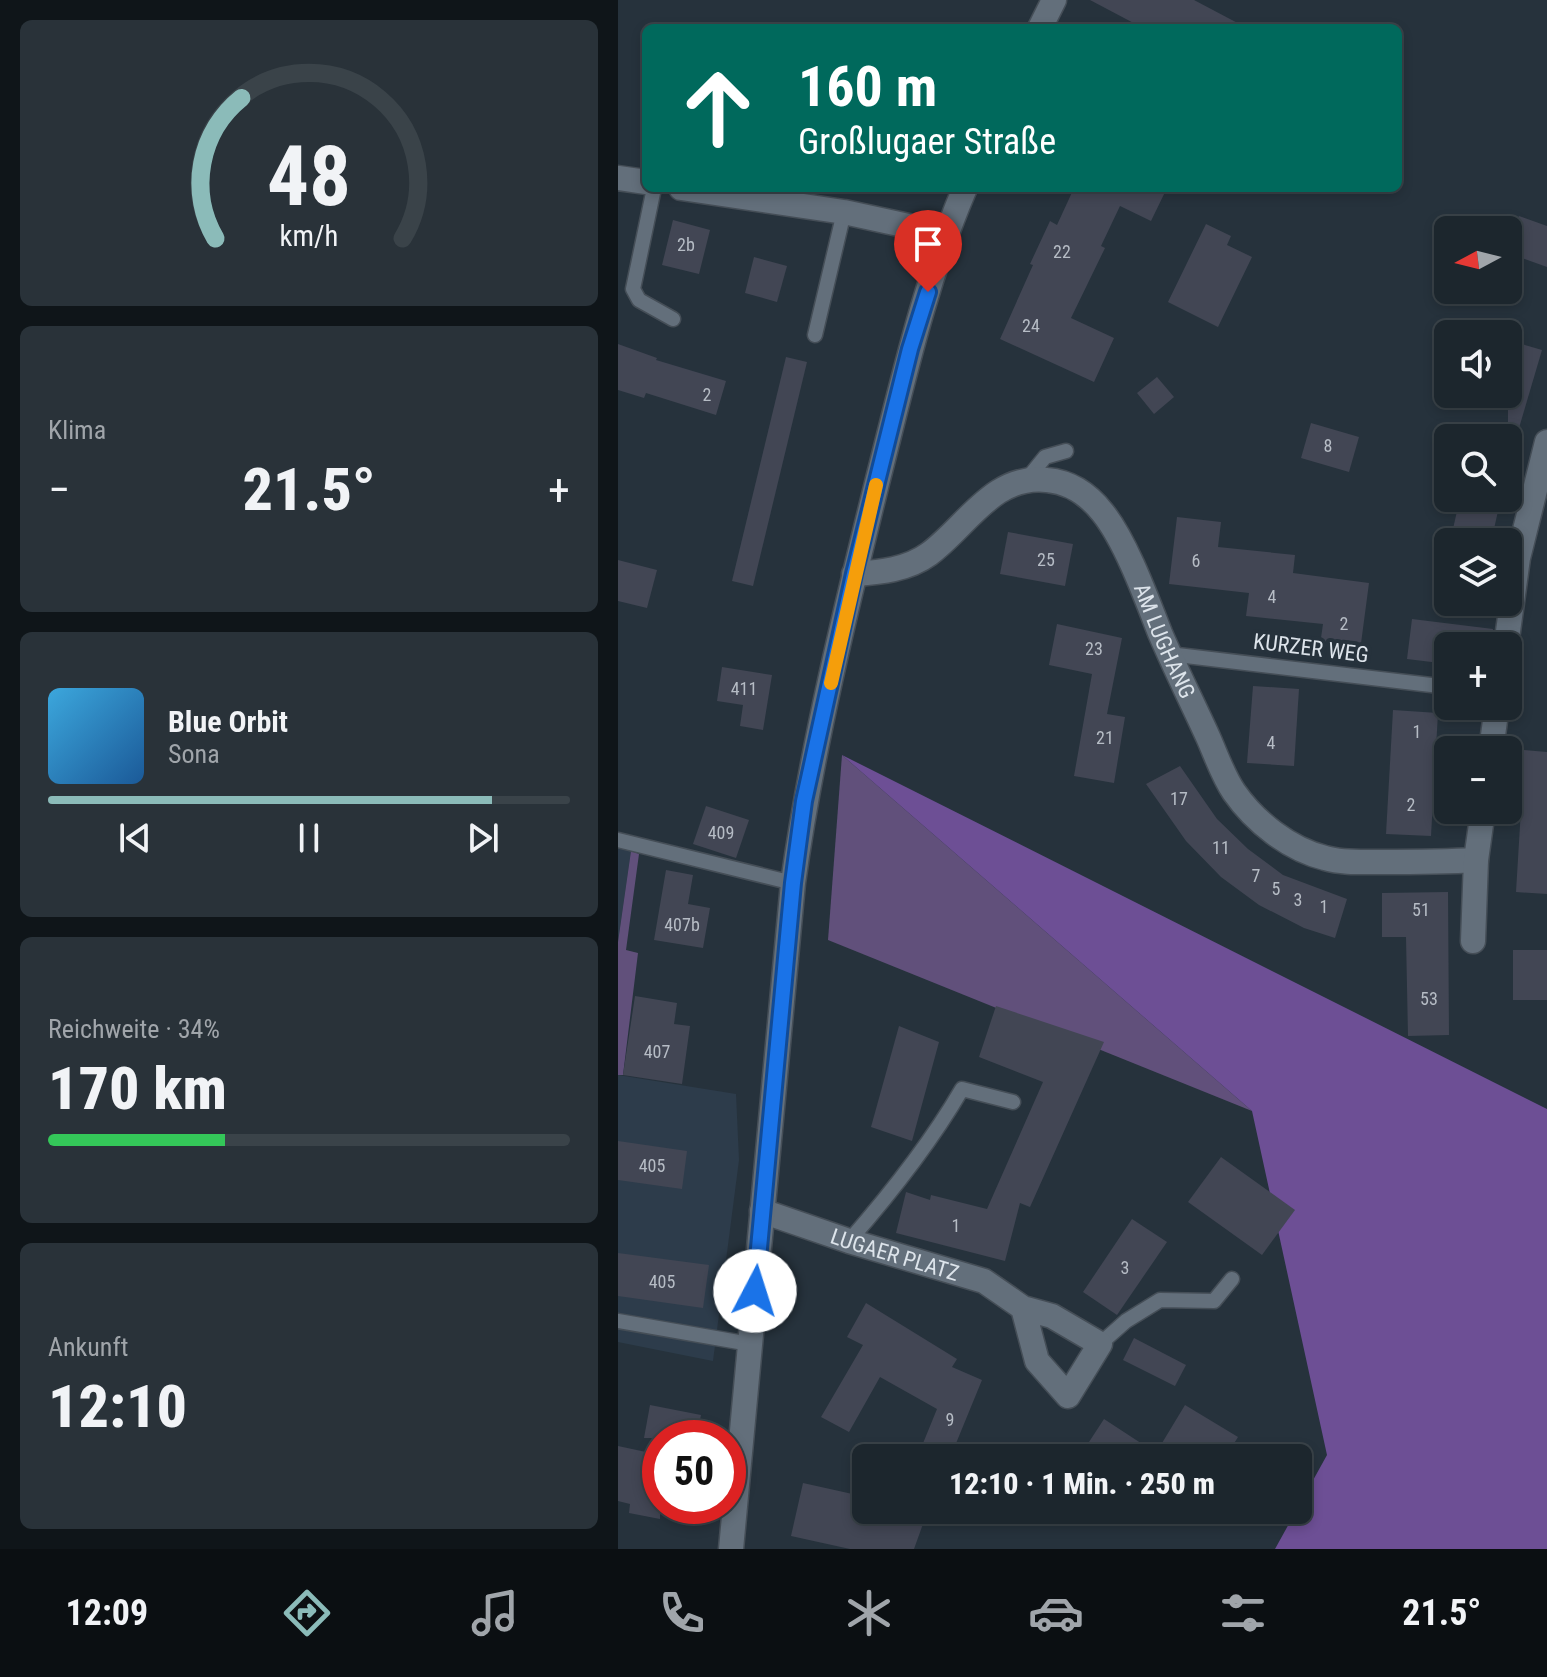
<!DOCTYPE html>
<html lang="de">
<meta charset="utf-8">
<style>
body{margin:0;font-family:"Roboto Condensed",sans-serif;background:#293239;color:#f1f3f6;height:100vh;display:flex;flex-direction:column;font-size:30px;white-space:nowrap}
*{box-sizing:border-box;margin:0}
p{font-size:26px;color:#a0a5aa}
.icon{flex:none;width:44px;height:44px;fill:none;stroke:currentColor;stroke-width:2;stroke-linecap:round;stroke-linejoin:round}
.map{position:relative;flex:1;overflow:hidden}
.details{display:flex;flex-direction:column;gap:20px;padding:20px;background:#0f1519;width:618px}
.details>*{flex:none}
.banner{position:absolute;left:24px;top:24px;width:760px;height:168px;border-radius:12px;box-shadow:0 4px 12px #0003,0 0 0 2px #3a4349;background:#00695c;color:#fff;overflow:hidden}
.needle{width:52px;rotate:263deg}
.tools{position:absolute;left:816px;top:216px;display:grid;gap:16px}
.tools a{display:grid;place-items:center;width:88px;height:88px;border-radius:12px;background:#1c262d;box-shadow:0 4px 12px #0003,0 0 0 2px #3a4349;font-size:40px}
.speed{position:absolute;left:24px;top:1420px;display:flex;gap:16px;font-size:40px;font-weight:700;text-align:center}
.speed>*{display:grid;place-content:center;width:104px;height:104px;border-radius:50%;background:#1c262d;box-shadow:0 4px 12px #0003,0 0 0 2px #3a4349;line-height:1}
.speed .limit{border:12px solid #d22;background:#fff;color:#111}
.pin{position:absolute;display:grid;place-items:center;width:68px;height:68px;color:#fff;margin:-82px -34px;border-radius:50% 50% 50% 0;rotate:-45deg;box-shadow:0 0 8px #0007}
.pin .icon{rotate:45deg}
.me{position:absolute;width:88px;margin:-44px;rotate:5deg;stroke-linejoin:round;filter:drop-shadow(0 0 6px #0008)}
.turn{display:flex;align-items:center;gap:28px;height:168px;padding:0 24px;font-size:36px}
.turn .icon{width:104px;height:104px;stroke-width:2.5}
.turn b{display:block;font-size:56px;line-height:68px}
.big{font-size:60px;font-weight:800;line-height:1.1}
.details .tile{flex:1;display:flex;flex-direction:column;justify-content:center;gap:12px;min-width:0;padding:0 28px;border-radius:12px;background:#293239}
.details .dial{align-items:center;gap:0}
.dial svg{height:208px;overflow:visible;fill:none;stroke:#3a4349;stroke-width:7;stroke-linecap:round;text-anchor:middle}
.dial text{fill:#f1f3f6;stroke:none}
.song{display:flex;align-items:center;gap:24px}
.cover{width:96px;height:96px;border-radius:12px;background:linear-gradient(135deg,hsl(200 70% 55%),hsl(210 70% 35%))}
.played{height:8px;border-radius:4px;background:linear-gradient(90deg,#8bbbb9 85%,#3a4349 85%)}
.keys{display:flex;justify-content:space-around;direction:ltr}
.heat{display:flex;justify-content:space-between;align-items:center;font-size:44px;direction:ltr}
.charge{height:12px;border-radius:6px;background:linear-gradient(90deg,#34c759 34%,#3a4349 0)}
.trip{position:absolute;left:234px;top:1444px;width:460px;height:80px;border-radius:12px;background:#1c262d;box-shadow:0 4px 12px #0003,0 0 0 2px #3a4349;font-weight:800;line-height:80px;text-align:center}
.menu{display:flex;height:128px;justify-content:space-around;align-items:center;background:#0b0f12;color:#a0a5aa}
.menu .icon{width:56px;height:56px}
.menu .active{color:#8bbbb9}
.menu b{font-size:36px;color:#f1f3f6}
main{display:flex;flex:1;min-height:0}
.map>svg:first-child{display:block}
.built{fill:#2d3c4b}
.green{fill:#61507b}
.forest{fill:#6d4f95}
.building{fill:#424654}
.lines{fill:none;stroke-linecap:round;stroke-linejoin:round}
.lane-casing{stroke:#454e57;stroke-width:17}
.street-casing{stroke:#454e57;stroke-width:27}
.secondary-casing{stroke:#454e57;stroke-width:27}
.lane{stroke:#636f7b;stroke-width:14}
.street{stroke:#636f7b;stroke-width:24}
.secondary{stroke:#636f7b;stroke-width:24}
.route-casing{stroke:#114b97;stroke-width:20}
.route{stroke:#1a73e8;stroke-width:14}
.slow{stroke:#f59e0b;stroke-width:14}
.labels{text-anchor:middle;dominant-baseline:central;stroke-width:8;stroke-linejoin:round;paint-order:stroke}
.number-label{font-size:18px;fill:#b6bcc5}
.street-label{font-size:22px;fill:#dde4eb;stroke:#26323c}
</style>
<main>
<section class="details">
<div class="tile dial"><svg viewBox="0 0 100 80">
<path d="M14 69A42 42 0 1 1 86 69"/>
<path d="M14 69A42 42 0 0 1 24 15" stroke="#8bbbb9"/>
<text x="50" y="56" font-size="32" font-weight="700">48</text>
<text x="50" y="72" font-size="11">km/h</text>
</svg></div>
<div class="tile"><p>Klima</p>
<div class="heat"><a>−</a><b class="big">21.5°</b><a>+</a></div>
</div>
<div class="tile">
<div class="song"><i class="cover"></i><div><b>Blue Orbit</b><p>Sona</p></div></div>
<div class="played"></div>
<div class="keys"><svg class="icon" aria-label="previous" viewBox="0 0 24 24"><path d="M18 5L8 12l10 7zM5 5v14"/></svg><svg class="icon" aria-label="pause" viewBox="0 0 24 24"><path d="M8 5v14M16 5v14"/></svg><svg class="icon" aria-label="next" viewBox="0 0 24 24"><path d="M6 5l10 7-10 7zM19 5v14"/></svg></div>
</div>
<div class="tile"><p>Reichweite · 34%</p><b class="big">170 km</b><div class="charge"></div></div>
<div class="tile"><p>Ankunft</p><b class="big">12:10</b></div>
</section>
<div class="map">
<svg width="929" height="1549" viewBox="0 0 929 1549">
<rect width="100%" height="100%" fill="#26323c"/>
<g class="built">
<polygon points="0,848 13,851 0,942"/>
<polygon points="0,1075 118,1094 121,1160 95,1361 0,1342"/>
</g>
<g class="green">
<polygon points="224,755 634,1111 210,940"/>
<polygon points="13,851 21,854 8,950 20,953 5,1075 0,1075 0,942"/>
</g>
<polygon class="forest" points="224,755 929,1109 929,1549 657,1549 709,1455 634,1111"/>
<g class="building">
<polygon points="472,0 576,0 629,28 525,28"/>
<polygon points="456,188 549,188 533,221 502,206 483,246 487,248 453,318 496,338 476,382 382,339 415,265 412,264 432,221 439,225"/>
<polygon points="901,216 929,226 929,267 890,253"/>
<polygon points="55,220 92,230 81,274 44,265"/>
<polygon points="588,224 613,236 609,245 634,257 600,327 550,302"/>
<polygon points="136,257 169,266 159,302 127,293"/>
<polygon points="890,340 924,350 896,445 890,444"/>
<polygon points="0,344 39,358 38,360 108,381 98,415 28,393 26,398 0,390"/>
<polygon points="168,357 189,362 135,586 114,581"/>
<polygon points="539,377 556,397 536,414 519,393"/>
<polygon points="693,423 741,437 731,472 683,458"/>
<polygon points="842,498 883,498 873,542 832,542"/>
<polygon points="559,517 603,522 600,547 677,555 675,573 751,583 742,651 702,645 705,624 628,616 631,593 551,584"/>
<polygon points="390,532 455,544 447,586 382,574"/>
<polygon points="0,560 39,570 29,608 0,601"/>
<polygon points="794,619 875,629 873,646 830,646 830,664 789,659"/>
<polygon points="439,624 504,638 489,714 507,717 496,783 456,776 474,674 431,665"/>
<polygon points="104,667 154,675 145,730 122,726 125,705 99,701"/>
<polygon points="635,686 681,689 676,766 629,763"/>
<polygon points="775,710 820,713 813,836 768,834"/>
<polygon points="906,750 929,752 929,894 898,892 903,809 897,809"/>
<polygon points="562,766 599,819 630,849 665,875 729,899 717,938 686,928 641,905 603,877 568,841 528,784"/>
<polygon points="88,806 131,820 118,858 75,844"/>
<polygon points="48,870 75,875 70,904 92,908 85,948 36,940"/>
<polygon points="830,892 831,1035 790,1036 788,937 764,937 764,893"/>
<rect x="895" y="950" width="34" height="50"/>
<polygon points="17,996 59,1003 56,1024 72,1026 64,1084 5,1075"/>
<polygon points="378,1006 486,1042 412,1207 402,1203 387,1261 278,1233 288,1192 312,1200 313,1195 369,1209 425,1082 361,1057"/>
<polygon points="281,1026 321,1042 294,1141 253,1127"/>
<polygon points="0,1141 69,1151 64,1189 0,1180"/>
<polygon points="603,1157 677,1210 644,1255 570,1202"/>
<polygon points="514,1219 549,1242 499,1315 465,1292"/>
<polygon points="0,1253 91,1265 85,1308 0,1296"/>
<polygon points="248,1303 339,1359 334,1367 364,1380 332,1458 299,1458 319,1409 262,1377 231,1432 203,1417 245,1345 229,1337"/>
<polygon points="516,1338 568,1365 557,1386 505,1360"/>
<polygon points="32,1405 83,1415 78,1438 26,1438"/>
<polygon points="567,1405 620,1437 607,1458 495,1458 471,1442 486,1419 538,1453"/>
<polygon points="0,1446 42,1455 42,1519 11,1513 12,1504 0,1501"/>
<polygon points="185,1483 248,1497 248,1510 310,1510 296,1549 232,1549 173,1536"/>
</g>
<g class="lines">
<g class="lane-casing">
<g id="lane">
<polyline points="36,188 15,289 21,300 55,319"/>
<polyline points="197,335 226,212"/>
<polyline points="410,478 427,457 448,451"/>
<polyline points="551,654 830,687"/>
<polyline points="0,840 175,883"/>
<path d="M 231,1241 C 273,1193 312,1144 344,1089 L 395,1102"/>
<polyline points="0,1321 132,1344"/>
<polyline points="482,1344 508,1321 542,1300 596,1301 614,1279"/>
</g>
</g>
<g class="street-casing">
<g id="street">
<polyline points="0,178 28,182"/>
<polyline points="63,188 226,212 327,234"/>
<path id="s1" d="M 236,574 C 262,572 289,570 311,554 C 349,526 375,474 429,480 C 452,482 471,495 485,513 C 508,542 528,597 542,633 C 557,668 574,702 590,737 C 598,755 605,776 616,792 C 637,822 671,849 707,858 C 724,863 743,862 761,862 C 793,862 825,862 858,860"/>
<polyline points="888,646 900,558 929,442"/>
<polyline points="873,750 879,706"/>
<polyline points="855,941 858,860 865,810"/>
<path id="s2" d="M 144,1211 L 231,1241 L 366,1281 L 405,1308 L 419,1361 L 450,1396 L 482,1344 L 434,1316 L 405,1308"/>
</g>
</g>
<g class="secondary-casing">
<g id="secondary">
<polyline points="422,28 436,0"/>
<path d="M 113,1549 L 175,883 C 194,747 227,612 260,479 C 285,381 307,281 347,188"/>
</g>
</g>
<use href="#lane" class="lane"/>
<use href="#street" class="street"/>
<use href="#secondary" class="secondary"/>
</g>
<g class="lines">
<g class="route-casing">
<polyline id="route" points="137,1291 175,883 186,801 236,574 292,349 310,292"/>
</g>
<use href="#route" class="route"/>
<polyline class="slow" points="213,683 258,485"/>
</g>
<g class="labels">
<g class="number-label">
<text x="68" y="244">2b</text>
<text x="444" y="251">22</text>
<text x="413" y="325">24</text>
<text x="89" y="394">2</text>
<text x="710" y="445">8</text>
<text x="428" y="559">25</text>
<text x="578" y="560">6</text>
<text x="654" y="596">4</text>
<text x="726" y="623">2</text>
<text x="476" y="648">23</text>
<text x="126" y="688">411</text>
<text x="799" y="731">1</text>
<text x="487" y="737">21</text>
<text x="653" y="742">4</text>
<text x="561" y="798">17</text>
<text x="793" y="804">2</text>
<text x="103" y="832">409</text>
<text x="603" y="847">11</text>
<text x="638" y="875">7</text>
<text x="658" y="888">5</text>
<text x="680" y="899">3</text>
<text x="706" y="906">1</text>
<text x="803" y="909">51</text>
<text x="64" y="924">407b</text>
<text x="811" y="998">53</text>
<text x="39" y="1051">407</text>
<text x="34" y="1165">405</text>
<text x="338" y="1225">1</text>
<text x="507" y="1267">3</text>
<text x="44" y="1281">405</text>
<text x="332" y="1419">9</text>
</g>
<g class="street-label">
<text stroke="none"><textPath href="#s1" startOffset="432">AM LUGHANG</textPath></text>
<text transform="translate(693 648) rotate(7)">KURZER WEG</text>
<text stroke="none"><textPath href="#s2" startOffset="140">LUGAER PLATZ</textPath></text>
</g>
</g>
</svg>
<div class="tools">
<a><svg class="needle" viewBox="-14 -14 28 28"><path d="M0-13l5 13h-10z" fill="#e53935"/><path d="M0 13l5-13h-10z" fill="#a0a5aa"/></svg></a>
<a><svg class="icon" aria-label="sound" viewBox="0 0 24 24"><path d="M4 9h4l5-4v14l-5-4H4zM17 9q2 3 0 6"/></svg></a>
<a><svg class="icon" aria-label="search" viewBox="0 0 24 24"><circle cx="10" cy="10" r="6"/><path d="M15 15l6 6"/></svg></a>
<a><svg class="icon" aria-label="layers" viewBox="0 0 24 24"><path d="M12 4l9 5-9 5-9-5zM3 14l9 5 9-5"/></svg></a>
<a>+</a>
<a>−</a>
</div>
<div class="speed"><div class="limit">50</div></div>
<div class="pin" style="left:310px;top:292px;background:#d93025"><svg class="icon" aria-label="arrive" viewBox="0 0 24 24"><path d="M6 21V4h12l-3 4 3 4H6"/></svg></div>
<svg class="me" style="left:137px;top:1291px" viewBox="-20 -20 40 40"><circle r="19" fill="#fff"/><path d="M0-13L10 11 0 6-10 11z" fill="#1a73e8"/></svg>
<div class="trip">12:10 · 1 Min. · 250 m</div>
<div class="banner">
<div class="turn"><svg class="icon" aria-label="ahead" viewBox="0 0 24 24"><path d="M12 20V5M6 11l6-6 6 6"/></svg><div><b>160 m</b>Großlugaer Straße</div></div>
</div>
</div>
</main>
<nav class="menu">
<b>12:09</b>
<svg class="icon active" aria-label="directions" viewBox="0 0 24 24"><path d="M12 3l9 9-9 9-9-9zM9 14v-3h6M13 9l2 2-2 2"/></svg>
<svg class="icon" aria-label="music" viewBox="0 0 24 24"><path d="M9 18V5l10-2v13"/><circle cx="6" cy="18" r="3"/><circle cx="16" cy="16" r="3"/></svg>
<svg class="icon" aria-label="phone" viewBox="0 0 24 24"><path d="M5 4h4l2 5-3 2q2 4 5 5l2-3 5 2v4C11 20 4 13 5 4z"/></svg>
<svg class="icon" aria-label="climate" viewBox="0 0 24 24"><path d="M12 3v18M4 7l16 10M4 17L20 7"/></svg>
<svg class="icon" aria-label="car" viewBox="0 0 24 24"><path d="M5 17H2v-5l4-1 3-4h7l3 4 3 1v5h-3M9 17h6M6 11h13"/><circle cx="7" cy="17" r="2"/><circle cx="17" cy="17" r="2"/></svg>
<svg class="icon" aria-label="filters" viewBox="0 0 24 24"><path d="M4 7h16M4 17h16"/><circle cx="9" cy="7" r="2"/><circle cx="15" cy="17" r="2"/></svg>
<b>21.5°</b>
</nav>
